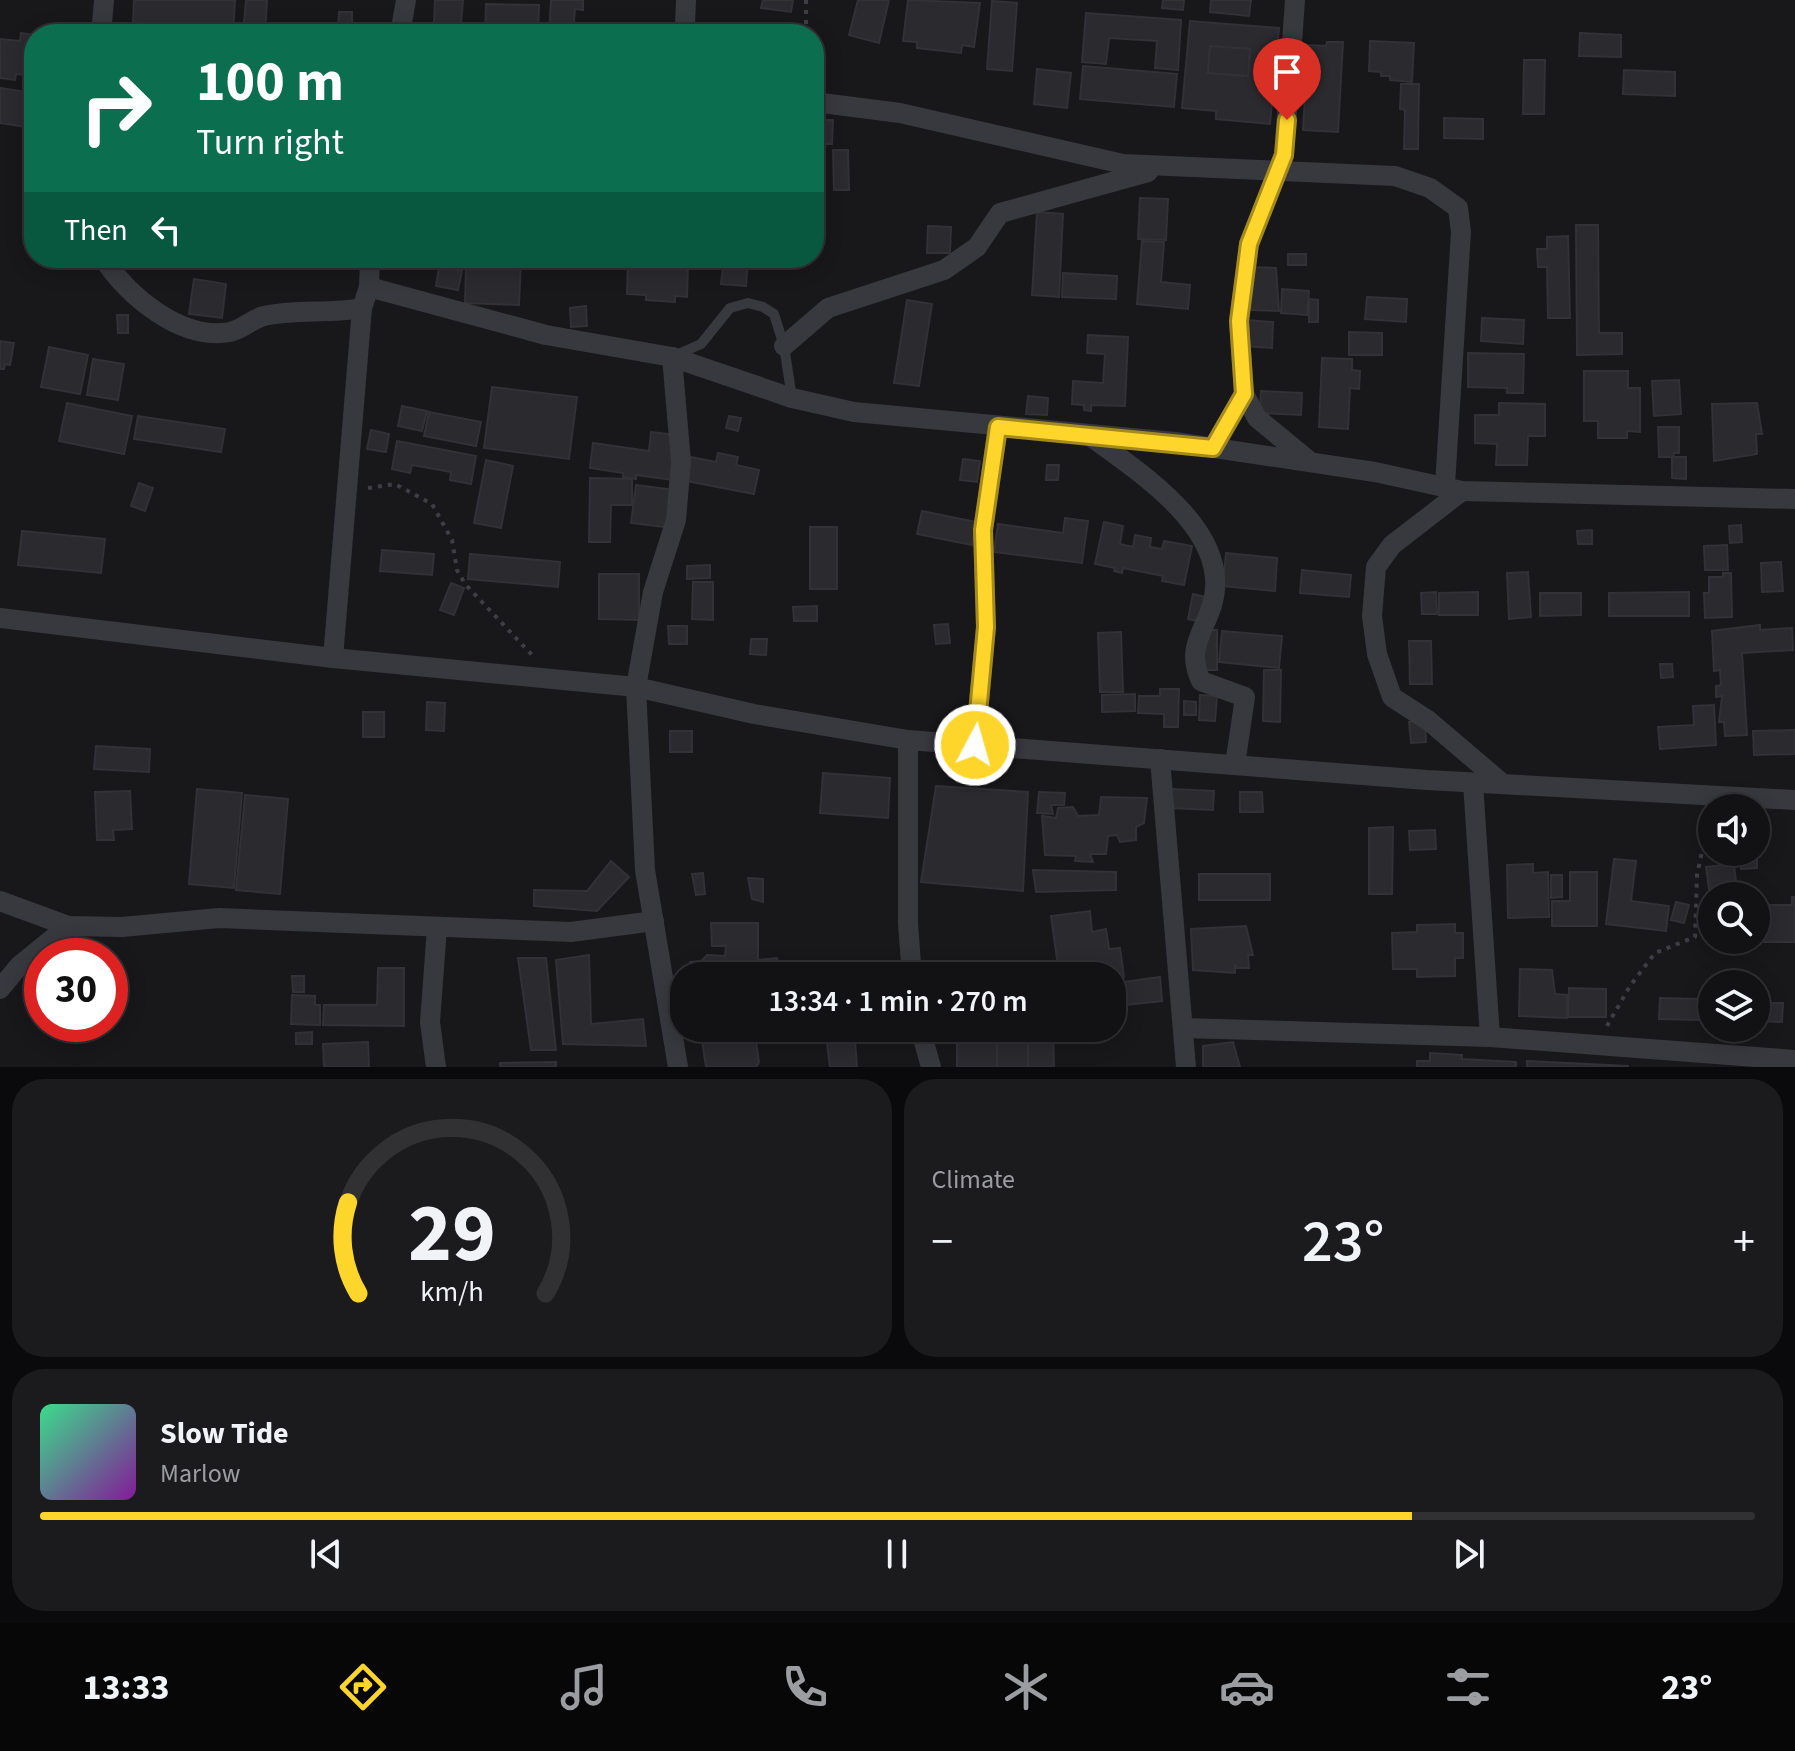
<!DOCTYPE html>
<meta charset="utf-8">
<style>
body{margin:0;font-family:"Source Sans 3",sans-serif;background:#1b1a1d;color:#f1f3f6;height:100vh;display:flex;flex-direction:column;font-size:30px;white-space:nowrap}
*{box-sizing:border-box;margin:0}
p{font-size:26px;color:#9c9da0}
.icon{flex:none;width:44px;height:44px;fill:none;stroke:currentColor;stroke-width:2;stroke-linecap:round;stroke-linejoin:round}
.map{position:relative;height:1067px;overflow:hidden}
.panel{display:flex;flex-direction:column;gap:12px;padding:12px;background:#0a090b;flex:1}
.panel>*{flex:none}
.top-card{position:absolute;left:24px;top:24px;width:800px;height:244px;border-radius:32px;box-shadow:0 4px 20px #0003,0 0 0 2px #313134;background:#0b6e4f;color:#fff;overflow:hidden}
.controls{position:absolute;left:1698px;top:794px;display:grid;gap:16px}
.controls a{display:grid;place-items:center;width:72px;height:72px;border-radius:50%;background:#121114;box-shadow:0 4px 20px #0003,0 0 0 2px #313134;font-size:40px}
.speed{position:absolute;left:24px;top:938px;display:flex;gap:16px;font-size:40px;font-weight:700;text-align:center}
.speed>*{display:grid;place-content:center;width:104px;height:104px;border-radius:50%;background:#121114;box-shadow:0 4px 20px #0003,0 0 0 2px #313134;line-height:1}
.speed .limit{border:12px solid #d22;background:#fff;color:#111}
.pin{position:absolute;display:grid;place-items:center;width:68px;height:68px;color:#fff;margin:-82px -34px;border-radius:50% 50% 50% 0;rotate:-45deg;box-shadow:0 0 8px #0007}
.pin .icon{rotate:45deg}
.me{position:absolute;width:88px;margin:-44px;rotate:6deg;stroke-linejoin:round;filter:drop-shadow(0 0 6px #0008)}
.turn{display:flex;align-items:center;gap:28px;height:168px;padding:0 40px;font-size:36px}
.turn .icon{width:104px;height:104px;stroke-width:2.5}
.turn b{display:block;font-size:56px;line-height:68px}
.then{display:flex;align-items:center;height:76px;padding:0 40px;background:#0003;gap:16px;font-size:30px}
.big{font-size:60px;font-weight:600;line-height:1.1}
.panel .card{flex:1;display:flex;flex-direction:column;justify-content:center;gap:12px;min-width:0;padding:0 28px;border-radius:32px;background:#1b1a1d}
.panel .dial{align-items:center;gap:0}
.dial svg{height:208px;overflow:visible;fill:none;stroke:#313134;stroke-width:7;stroke-linecap:round;text-anchor:middle}
.dial text{fill:#f1f3f6;stroke:none}
.song{display:flex;align-items:center;gap:24px}
.cover{width:96px;height:96px;border-radius:12px;background:linear-gradient(135deg,hsl(150 70% 55%),hsl(290 70% 35%))}
.played{height:8px;border-radius:4px;background:linear-gradient(90deg,#fed62b 80%,#313134 80%)}
.keys{display:flex;justify-content:space-around;direction:ltr}
.heat{display:flex;justify-content:space-between;align-items:center;font-size:44px;direction:ltr}
.panel .tiles{flex:1;display:grid;gap:12px;grid-template-columns:1fr 1fr}
.card:last-child{grid-column:span 2}
.trip{position:absolute;left:670px;top:962px;width:456px;height:80px;border-radius:32px;background:#121114;box-shadow:0 4px 20px #0003,0 0 0 2px #313134;font-weight:600;line-height:80px;text-align:center}
.tab-bar{display:flex;height:128px;justify-content:space-around;align-items:center;background:#070708;color:#9c9da0}
.tab-bar .icon{width:56px;height:56px}
.tab-bar .current{color:#fed62b}
.tab-bar b{font-size:36px;color:#f1f3f6}
.map>svg:first-child{display:block}
.building{fill:#2b2a2e;stroke:#323136;stroke-width:2;fill-rule:evenodd}
.lines{fill:none;stroke-linecap:round;stroke-linejoin:round}
.path{stroke:#3e3f46;stroke-width:4;stroke-dasharray:4 6;stroke-linecap:butt}
.lane{stroke:#38383f;stroke-width:10}
.street{stroke:#38383f;stroke-width:20}
.route-casing{stroke:#a58b1c;stroke-width:20}
.route{stroke:#fed62b;stroke-width:14}
</style>
<div class="map">
<svg width="1795" height="1067" viewBox="0 0 1795 1067">
<rect width="100%" height="100%" fill="#18171a"/>
<g class="building">
<polygon points="134,0 235,0 233,33 182,30 174,26 133,22"/>
<polygon points="246,0 267,0 265,34 243,34"/>
<polygon points="435,0 463,0 461,25 434,23"/>
<polygon points="551,0 583,0 583,10 575,9 573,34 549,34"/>
<polygon points="763,0 793,0 791,12 761,8"/>
<polygon points="858,0 889,0 879,43 849,35"/>
<polygon points="908,0 980,3 974,47 962,45 961,53 917,48 917,42 903,41"/>
<polygon points="1163,0 1184,0 1183,10 1162,8"/>
<polygon points="1211,0 1251,0 1249,16 1210,12"/>
<polygon points="992,1 1017,3 1012,71 987,69"/>
<polygon points="486,4 539,5 538,34 485,34"/>
<polygon points="339,12 352,12 352,34 323,34 323,28 338,28"/>
<polygon points="1086,13 1181,20 1178,70 1155,68 1157,41 1109,38 1106,64 1082,62"/>
<path d="M 1190,21 L 1279,28 L 1270,124 L 1216,119 L 1216,111 L 1182,108 ZM 1210,46 L 1250,49 L 1248,76 L 1208,73 Z"/>
<polygon points="21,33 34,35 34,76 16,74 15,80 0,78 0,39 20,41"/>
<polygon points="1580,33 1621,35 1621,57 1579,56"/>
<polygon points="1370,41 1414,43 1412,82 1390,80 1390,76 1381,76 1381,72 1369,71"/>
<polygon points="1327,42 1343,42 1338,132 1303,130 1308,45 1326,46"/>
<polygon points="1210,46 1250,49 1248,76 1208,73"/>
<polygon points="1524,60 1545,60 1544,114 1523,114"/>
<polygon points="1083,66 1177,74 1174,107 1080,99"/>
<polygon points="1037,69 1071,73 1067,108 1034,104"/>
<polygon points="1624,70 1675,72 1675,96 1623,94"/>
<polygon points="1401,84 1419,84 1418,149 1404,149 1405,110 1400,109"/>
<polygon points="0,88 34,93 34,128 0,123"/>
<polygon points="1444,118 1483,119 1483,139 1444,138"/>
<polygon points="818,120 833,120 832,144 817,144"/>
<polygon points="833,150 848,150 849,190 834,190"/>
<polygon points="1140,198 1168,199 1166,240 1138,239"/>
<polygon points="1037,212 1063,214 1059,297 1032,295"/>
<polygon points="1576,225 1598,225 1599,333 1622,333 1622,354 1577,355"/>
<polygon points="928,226 951,227 950,253 927,253"/>
<polygon points="1568,236 1570,318 1548,318 1547,267 1538,267 1537,249 1547,249 1547,237"/>
<polygon points="1142,241 1164,242 1161,282 1190,285 1188,309 1137,304"/>
<rect x="1288" y="254" width="18" height="11"/>
<polygon points="496,258 521,258 519,305 465,303 466,269 495,269"/>
<polygon points="724,258 748,258 746,286 721,284"/>
<polygon points="628,260 688,263 687,297 675,296 675,302 646,300 646,295 627,294"/>
<polygon points="439,267 462,271 458,290 436,286"/>
<polygon points="1253,267 1276,268 1279,311 1251,310"/>
<polygon points="1063,273 1117,276 1116,299 1062,297"/>
<polygon points="194,279 226,284 222,318 189,314"/>
<polygon points="1282,289 1309,291 1307,315 1281,313"/>
<polygon points="1367,297 1407,299 1406,322 1365,319"/>
<polygon points="1309,299 1318,300 1318,322 1309,322"/>
<polygon points="907,300 932,304 919,386 894,383"/>
<polygon points="586,306 587,326 571,327 570,308"/>
<polygon points="117,315 128,315 128,333 118,333"/>
<polygon points="1482,318 1524,320 1523,344 1481,341"/>
<polygon points="1246,320 1273,322 1272,348 1245,346"/>
<polygon points="1349,332 1382,333 1382,355 1349,355"/>
<polygon points="1088,335 1128,337 1125,406 1091,405 1091,411 1084,410 1084,405 1072,404 1073,381 1103,383 1105,354 1087,353"/>
<polygon points="0,341 14,343 10,365 5,364 4,369 0,369"/>
<polygon points="49,347 88,355 80,394 41,387"/>
<polygon points="1468,353 1524,354 1523,393 1507,393 1507,388 1468,387"/>
<polygon points="1322,358 1352,359 1352,370 1360,371 1359,389 1350,388 1348,429 1319,427"/>
<polygon points="93,359 124,364 118,400 87,395"/>
<polygon points="1584,371 1628,371 1628,388 1640,388 1640,432 1627,431 1627,438 1598,438 1598,421 1584,421"/>
<polygon points="1679,380 1681,414 1654,416 1652,381"/>
<polygon points="492,387 577,397 569,459 484,448"/>
<polygon points="1261,391 1302,393 1301,415 1260,413"/>
<polygon points="1028,396 1048,398 1047,415 1026,414"/>
<polygon points="67,403 132,416 124,454 59,441"/>
<polygon points="1499,403 1545,404 1545,436 1528,436 1527,465 1496,465 1497,444 1475,443 1475,415 1499,415"/>
<polygon points="1757,403 1762,434 1756,434 1757,454 1714,461 1712,404"/>
<polygon points="402,406 427,411 422,431 398,426"/>
<polygon points="429,412 481,422 476,446 424,436"/>
<polygon points="138,416 225,429 221,452 134,439"/>
<polygon points="729,416 741,418 738,431 726,428"/>
<polygon points="1658,427 1679,427 1679,453 1674,453 1673,457 1659,457"/>
<polygon points="371,430 389,434 386,452 367,449"/>
<polygon points="651,432 676,435 674,480 636,475 636,479 623,477 623,473 590,468 593,443 649,451"/>
<polygon points="397,441 476,456 471,484 450,480 451,472 412,465 410,473 392,469"/>
<polygon points="718,453 738,457 736,465 759,470 754,494 686,481 691,457 716,462"/>
<polygon points="1672,457 1686,457 1686,479 1672,478"/>
<polygon points="963,459 980,461 977,482 960,480"/>
<polygon points="486,460 513,466 501,528 474,523"/>
<polygon points="1047,465 1059,465 1058,480 1046,480"/>
<polygon points="590,478 632,479 632,505 611,505 610,542 589,542"/>
<polygon points="139,483 153,488 145,511 131,506"/>
<polygon points="636,485 676,490 672,528 631,523"/>
<polygon points="922,511 976,522 972,545 917,534"/>
<polygon points="1065,518 1088,521 1082,563 994,552 998,524 1063,533"/>
<polygon points="1104,522 1123,526 1120,544 1133,547 1135,535 1151,538 1150,547 1162,549 1164,541 1192,546 1184,585 1162,581 1163,576 1123,568 1122,573 1114,571 1115,568 1095,564"/>
<polygon points="1741,525 1742,542 1730,543 1729,526"/>
<rect x="810" y="527" width="27" height="62"/>
<polygon points="1592,530 1592,544 1578,544 1577,531"/>
<polygon points="22,531 105,539 101,573 18,565"/>
<polygon points="1727,545 1728,570 1705,570 1704,546"/>
<polygon points="382,550 434,554 432,575 380,571"/>
<polygon points="1226,553 1277,558 1275,591 1223,586"/>
<polygon points="470,554 560,562 558,587 468,579"/>
<polygon points="1781,562 1783,591 1762,592 1761,563"/>
<polygon points="710,565 710,578 687,579 687,566"/>
<polygon points="1302,570 1351,575 1349,597 1300,593"/>
<polygon points="1528,572 1531,617 1509,619 1507,573"/>
<polygon points="1723,573 1731,573 1732,617 1705,618 1704,593 1709,593 1709,577 1723,577"/>
<polygon points="599,574 639,574 639,620 599,619"/>
<polygon points="693,582 713,582 713,620 692,619"/>
<polygon points="451,583 464,588 454,615 440,610"/>
<polygon points="1436,592 1437,614 1422,614 1421,593"/>
<polygon points="1478,592 1478,615 1439,615 1439,593"/>
<polygon points="1689,592 1689,616 1609,616 1609,593"/>
<polygon points="1540,593 1581,593 1581,615 1540,616"/>
<polygon points="1193,594 1206,597 1201,622 1188,619"/>
<polygon points="817,606 817,621 794,621 793,607"/>
<polygon points="948,624 950,643 936,644 934,625"/>
<polygon points="1760,625 1760,630 1792,628 1793,650 1742,653 1747,735 1725,736 1724,722 1719,722 1722,696 1716,697 1716,686 1721,685 1720,670 1714,671 1712,631"/>
<polygon points="668,626 687,626 687,644 669,644"/>
<polygon points="1202,630 1217,630 1217,670 1201,670"/>
<polygon points="1222,631 1282,636 1279,668 1219,662"/>
<polygon points="1121,632 1123,692 1100,692 1098,633"/>
<polygon points="751,639 767,639 766,655 750,654"/>
<polygon points="1409,641 1431,641 1432,684 1410,684"/>
<polygon points="1660,664 1672,664 1673,677 1661,678"/>
<polygon points="1264,670 1281,670 1280,722 1263,721"/>
<polygon points="1160,689 1179,689 1178,727 1164,727 1164,714 1138,713 1139,696 1160,696"/>
<polygon points="1135,694 1135,711 1102,712 1102,695"/>
<polygon points="1200,695 1217,696 1215,721 1199,720"/>
<polygon points="1184,701 1196,702 1196,715 1184,715"/>
<polygon points="427,702 445,703 444,731 426,730"/>
<polygon points="1714,705 1716,745 1660,749 1658,727 1694,725 1693,706"/>
<rect x="363" y="712" width="21" height="25"/>
<polygon points="1425,721 1426,742 1411,743 1409,722"/>
<polygon points="1795,730 1795,754 1754,755 1753,731"/>
<rect x="670" y="731" width="22" height="21"/>
<polygon points="96,746 150,749 149,772 94,769"/>
<polygon points="823,773 890,778 888,818 820,813"/>
<polygon points="936,786 1028,792 1023,891 921,882"/>
<polygon points="197,789 242,793 234,888 189,884"/>
<polygon points="1171,789 1214,791 1213,810 1170,808"/>
<polygon points="130,791 132,829 113,830 114,840 97,840 95,792"/>
<polygon points="1039,792 1065,793 1064,805 1051,805 1053,814 1037,813"/>
<polygon points="1240,792 1262,792 1263,812 1240,812"/>
<polygon points="245,795 288,799 280,894 236,890"/>
<polygon points="1101,797 1147,798 1144,823 1136,827 1136,840 1120,842 1117,835 1108,836 1106,854 1090,854 1093,862 1075,861 1076,856 1045,855 1042,816 1056,818 1058,808 1073,807 1078,816 1099,815"/>
<polygon points="1393,827 1392,894 1369,894 1369,828"/>
<polygon points="1435,830 1436,849 1410,850 1409,831"/>
<polygon points="1757,857 1757,868 1741,869 1741,858"/>
<polygon points="1614,859 1636,861 1631,901 1669,906 1666,931 1606,924"/>
<polygon points="611,861 629,877 597,911 534,906 534,890 587,891"/>
<polygon points="1533,864 1533,873 1548,872 1549,917 1508,918 1507,865"/>
<polygon points="1734,864 1736,882 1731,883 1733,896 1712,896 1711,904 1706,867"/>
<polygon points="1033,870 1116,872 1116,890 1036,892"/>
<polygon points="1570,872 1597,872 1597,926 1552,926 1552,901 1570,901"/>
<polygon points="703,873 705,894 696,895 692,874"/>
<rect x="1199" y="874" width="71" height="26"/>
<polygon points="1551,875 1562,875 1562,897 1551,898"/>
<polygon points="748,878 763,879 763,902 752,899"/>
<polygon points="1792,897 1795,897 1795,942 1764,942 1764,905 1792,905"/>
<polygon points="1676,902 1689,905 1684,923 1671,920"/>
<polygon points="1090,911 1092,932 1106,929 1109,949 1120,948 1124,977 1059,973 1051,916"/>
<polygon points="711,923 758,923 758,960 777,958 780,976 692,976 690,962 701,961 707,955 725,956 726,946 712,946"/>
<polygon points="1455,924 1455,933 1463,933 1463,958 1455,958 1455,976 1417,977 1417,969 1393,969 1392,933 1417,932 1417,925"/>
<polygon points="1246,926 1253,955 1248,955 1249,968 1237,968 1235,964 1235,973 1193,970 1191,929"/>
<polygon points="589,955 591,1024 643,1019 646,1046 563,1044 556,960"/>
<polygon points="518,958 546,958 556,1050 531,1050"/>
<polygon points="378,968 404,968 404,1026 323,1025 324,1005 377,1005"/>
<polygon points="1520,969 1552,970 1555,994 1567,995 1567,1018 1519,1016"/>
<polygon points="292,976 304,976 304,992 293,992"/>
<polygon points="1160,977 1162,1001 1126,1005 1123,982"/>
<polygon points="1569,988 1606,989 1606,1017 1568,1017"/>
<polygon points="292,995 315,996 315,1005 320,1005 320,1025 291,1024"/>
<polygon points="1660,998 1700,999 1699,1020 1659,1019"/>
<polygon points="1756,1003 1783,1003 1782,1022 1756,1021"/>
<polygon points="738,1028 754,1028 759,1062 756,1067 706,1067 701,1034"/>
<polygon points="825,1028 854,1028 857,1067 830,1067"/>
<polygon points="957,1028 1053,1028 1054,1067 1028,1067 1028,1043 997,1043 997,1067 957,1067"/>
<polygon points="312,1032 312,1044 296,1044 296,1033"/>
<polygon points="368,1042 369,1067 324,1067 323,1044"/>
<polygon points="1233,1042 1240,1067 1203,1067 1203,1046"/>
<rect x="997" y="1043" width="31" height="24"/>
<polygon points="1430,1053 1462,1055 1462,1059 1516,1062 1516,1067 1417,1067 1417,1061 1430,1061"/>
<polygon points="1527,1061 1628,1066 1628,1067 1527,1067"/>
<polygon points="556,1062 556,1067 500,1067 500,1063"/>
</g>
<g class="lines">
<g class="path">
<polyline points="806,34 806,0"/>
<polyline points="368,488 395,484 432,504 452,540 457,570 465,584 532,655"/>
<polyline points="1607,1026 1630,986 1655,953 1695,937 1697,875 1710,814"/>
</g>
<polyline class="lane" points="674,356 701,344 730,308 748,303 763,307 774,314 784,346 792,398"/>
<g class="street">
<polyline points="686,0 685,25 689,34"/>
<polyline points="1295,0 1284,155 1249,244 1239,321 1244,394 1257,418 1308,460"/>
<polyline points="101,34 104,0"/>
<polyline points="400,34 406,0"/>
<polyline points="814,102 900,113 1123,164 1395,176 1430,188 1458,208 1461,232 1445,485"/>
<path d="M 103,258 C 128,296 181,341 230,332 C 242,330 252,319 264,316 C 295,309 330,314 362,308"/>
<polyline points="369,287 546,335 672,357 792,398 854,412 1175,442 1375,472 1462,491 1795,499"/>
<polyline points="784,346 828,308 944,270 977,247 1000,213 1148,172"/>
<polyline points="672,357 681,462 676,520 653,592 636,687 645,870 678,1067"/>
<path d="M 1090,436 C 1140,473 1234,532 1212,605 C 1203,634 1186,649 1201,681 L 1245,697 L 1235,765"/>
<polyline points="1213,448 1244,394"/>
<polyline points="1462,491 1392,545 1376,567 1372,616 1377,654 1392,697 1429,721 1503,784"/>
<polyline points="0,618 333,658 636,687 754,714 908,740 1427,780 1795,800"/>
<polyline points="333,658 362,308 369,287 370,258"/>
<polyline points="908,740 908,924 912,976"/>
<polyline points="975,745 986,627 983,530 998,427"/>
<polyline points="1160,759 1186,1067"/>
<polyline points="1473,783 1490,1037 1795,1060"/>
<polyline points="0,901 68,926 19,966 0,989"/>
<polyline points="68,926 122,927 219,918 571,932 654,921"/>
<polyline points="920,1028 931,1067"/>
<polyline points="1183,1028 1490,1037"/>
<polyline points="436,1067 430,1022 437,928"/>
</g>
</g>
<g class="lines">
<g class="route-casing">
<polyline id="route" points="975,745 986,627 983,530 998,427 1213,448 1244,394 1239,321 1249,244 1284,155 1287,120"/>
</g>
<use href="#route" class="route"/>
</g>
</svg>
<div class="controls">
<a><svg class="icon" aria-label="sound" viewBox="0 0 24 24"><path d="M4 9h4l5-4v14l-5-4H4zM17 9q2 3 0 6"/></svg></a>
<a><svg class="icon" aria-label="search" viewBox="0 0 24 24"><circle cx="10" cy="10" r="6"/><path d="M15 15l6 6"/></svg></a>
<a><svg class="icon" aria-label="layers" viewBox="0 0 24 24"><path d="M12 4l9 5-9 5-9-5zM3 14l9 5 9-5"/></svg></a>
</div>
<div class="speed"><div class="limit">30</div></div>
<div class="pin" style="left:1287px;top:120px;background:#d93025"><svg class="icon" aria-label="arrive" viewBox="0 0 24 24"><path d="M6 21V4h12l-3 4 3 4H6"/></svg></div>
<svg class="me" style="left:975px;top:745px" viewBox="-20 -20 40 40"><circle r="17" fill="#fed62b" stroke="#fff" stroke-width="3"/><path d="M0-11L8 9 0 5-8 9z" fill="#fff"/></svg>
<div class="trip">13:34 · 1 min · 270 m</div>
<div class="top-card">
<div class="turn"><svg class="icon" aria-label="right" viewBox="0 0 24 24"><path d="M7 20v-9h11M14 6l5 5-5 5"/></svg><div><b>100 m</b>Turn right</div></div>
<div class="then">Then<svg class="icon" aria-label="left" viewBox="0 0 24 24"><path d="M17 20v-9H6M10 6l-5 5 5 5"/></svg></div>
</div>
</div>
<section class="panel">
<div class="tiles">
<div class="card dial"><svg viewBox="0 0 100 80">
<path d="M14 69A42 42 0 1 1 86 69"/>
<path d="M14 69A42 42 0 0 1 10 34" stroke="#fed62b"/>
<text x="50" y="56" font-size="32" font-weight="700">29</text>
<text x="50" y="72" font-size="11">km/h</text>
</svg></div>
<div class="card"><p>Climate</p>
<div class="heat"><a>−</a><b class="big">23°</b><a>+</a></div>
</div>
<div class="card">
<div class="song"><i class="cover"></i><div><b>Slow Tide</b><p>Marlow</p></div></div>
<div class="played"></div>
<div class="keys"><svg class="icon" aria-label="previous" viewBox="0 0 24 24"><path d="M18 5L8 12l10 7zM5 5v14"/></svg><svg class="icon" aria-label="pause" viewBox="0 0 24 24"><path d="M8 5v14M16 5v14"/></svg><svg class="icon" aria-label="next" viewBox="0 0 24 24"><path d="M6 5l10 7-10 7zM19 5v14"/></svg></div>
</div>
</div>
</section>
<nav class="tab-bar">
<b>13:33</b>
<svg class="icon current" aria-label="directions" viewBox="0 0 24 24"><path d="M12 3l9 9-9 9-9-9zM9 14v-3h6M13 9l2 2-2 2"/></svg>
<svg class="icon" aria-label="music" viewBox="0 0 24 24"><path d="M9 18V5l10-2v13"/><circle cx="6" cy="18" r="3"/><circle cx="16" cy="16" r="3"/></svg>
<svg class="icon" aria-label="phone" viewBox="0 0 24 24"><path d="M5 4h4l2 5-3 2q2 4 5 5l2-3 5 2v4C11 20 4 13 5 4z"/></svg>
<svg class="icon" aria-label="climate" viewBox="0 0 24 24"><path d="M12 3v18M4 7l16 10M4 17L20 7"/></svg>
<svg class="icon" aria-label="car" viewBox="0 0 24 24"><path d="M5 17H2v-5l4-1 3-4h7l3 4 3 1v5h-3M9 17h6M6 11h13"/><circle cx="7" cy="17" r="2"/><circle cx="17" cy="17" r="2"/></svg>
<svg class="icon" aria-label="filters" viewBox="0 0 24 24"><path d="M4 7h16M4 17h16"/><circle cx="9" cy="7" r="2"/><circle cx="15" cy="17" r="2"/></svg>
<b>23°</b>
</nav>
